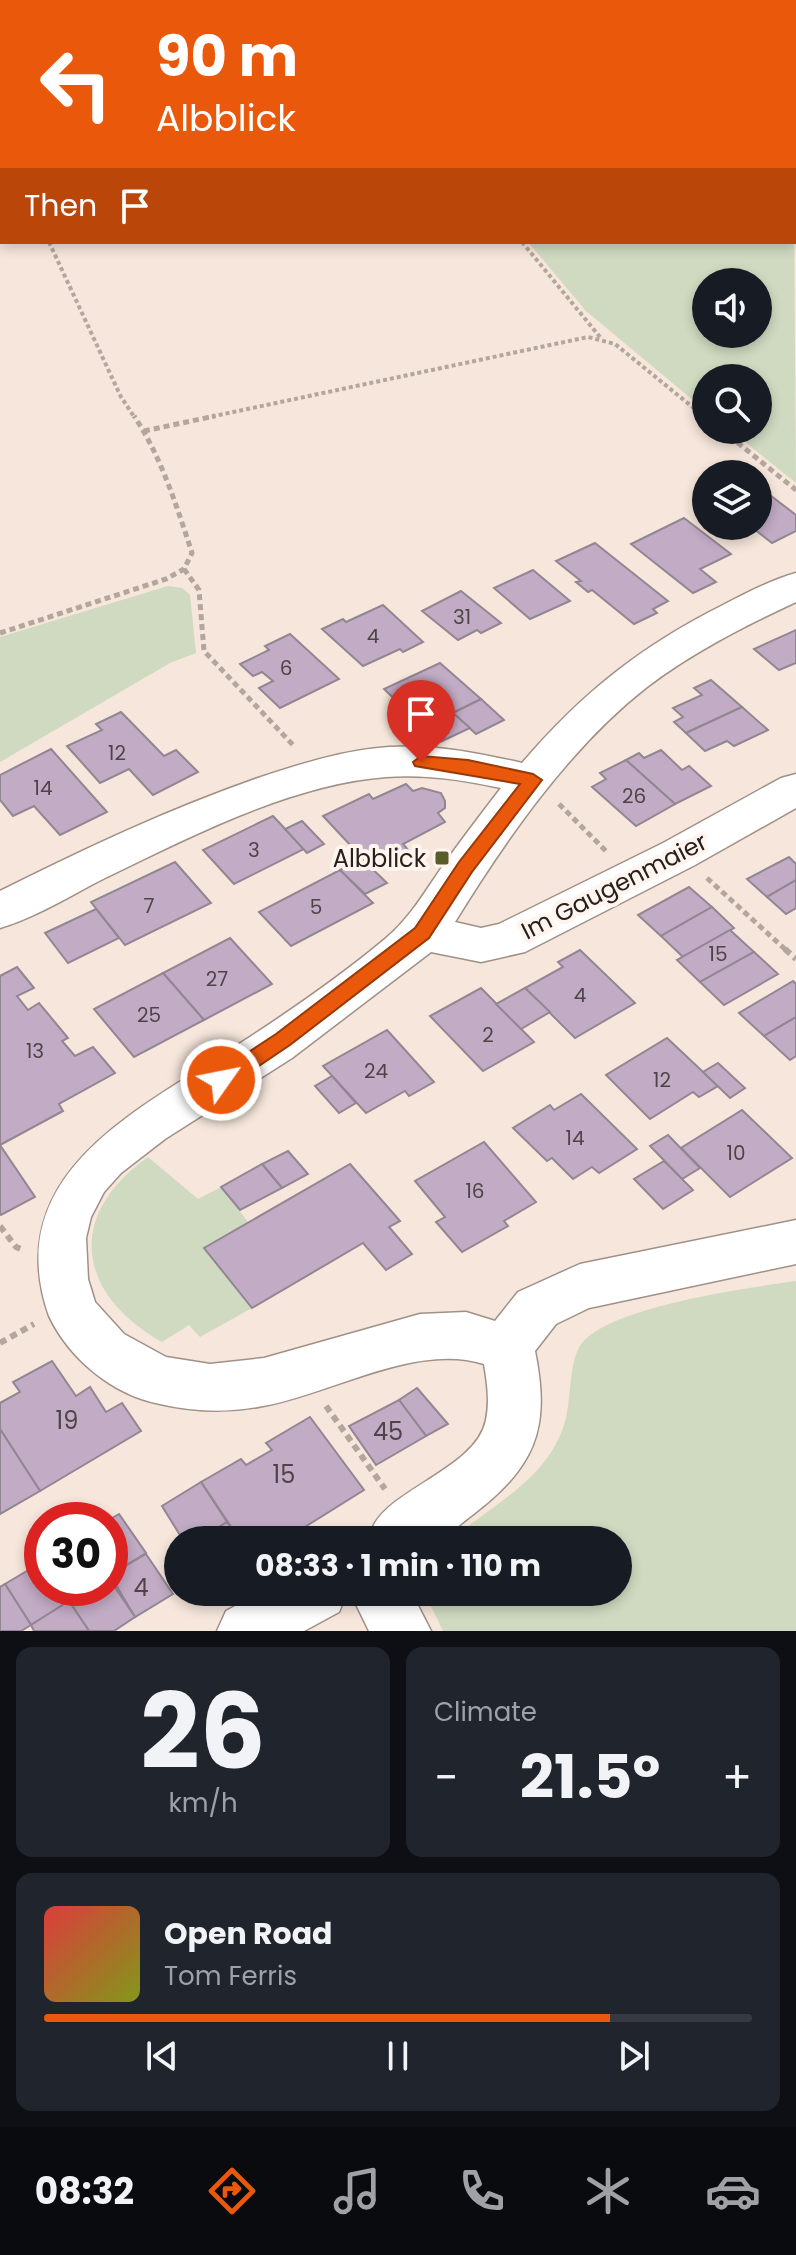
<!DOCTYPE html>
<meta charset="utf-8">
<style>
body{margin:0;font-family:Poppins,sans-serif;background:#20242c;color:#f1f3f6;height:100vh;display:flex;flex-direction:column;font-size:30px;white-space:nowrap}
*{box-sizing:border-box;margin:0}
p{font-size:26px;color:#9ea1a6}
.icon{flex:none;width:44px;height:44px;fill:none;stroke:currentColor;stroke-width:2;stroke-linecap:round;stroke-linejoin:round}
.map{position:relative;height:1631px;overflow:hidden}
.panel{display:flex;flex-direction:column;gap:16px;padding:16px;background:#0d0f14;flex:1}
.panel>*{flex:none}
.guide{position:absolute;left:0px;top:0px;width:796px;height:244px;box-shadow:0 4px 12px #0003;background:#ea580c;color:#fff;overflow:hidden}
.tools{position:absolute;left:692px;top:268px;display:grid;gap:16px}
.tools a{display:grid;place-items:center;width:80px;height:80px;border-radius:50%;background:#171b24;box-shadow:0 4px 12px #0003;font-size:40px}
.speed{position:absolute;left:24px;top:1502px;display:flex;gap:16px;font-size:40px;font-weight:700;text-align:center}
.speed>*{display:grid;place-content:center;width:104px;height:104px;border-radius:50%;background:#171b24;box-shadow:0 4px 12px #0003;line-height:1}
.speed .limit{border:12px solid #d22;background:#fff;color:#111}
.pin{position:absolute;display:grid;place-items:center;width:68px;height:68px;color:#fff;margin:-82px -34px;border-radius:50% 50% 50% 0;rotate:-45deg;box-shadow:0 0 8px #0007}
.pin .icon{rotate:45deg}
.me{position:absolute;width:88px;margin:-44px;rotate:57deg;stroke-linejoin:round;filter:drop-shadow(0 0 6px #0008)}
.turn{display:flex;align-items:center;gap:28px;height:168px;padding:0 24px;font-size:36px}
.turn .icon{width:104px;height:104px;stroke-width:2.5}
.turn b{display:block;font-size:56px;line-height:68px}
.then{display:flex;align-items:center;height:76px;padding:0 24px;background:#0003;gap:16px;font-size:30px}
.big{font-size:60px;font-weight:700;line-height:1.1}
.panel .tile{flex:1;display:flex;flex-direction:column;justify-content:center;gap:12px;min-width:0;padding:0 28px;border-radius:16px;background:#20242c}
.panel .dial{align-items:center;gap:0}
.dial b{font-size:104px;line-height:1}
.song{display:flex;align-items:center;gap:24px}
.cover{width:96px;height:96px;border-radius:12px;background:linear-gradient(135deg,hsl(0 70% 55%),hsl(70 70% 35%))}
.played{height:8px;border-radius:4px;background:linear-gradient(90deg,#ea580c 80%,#363941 80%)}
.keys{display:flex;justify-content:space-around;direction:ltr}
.heat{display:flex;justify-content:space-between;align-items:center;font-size:44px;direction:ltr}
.panel .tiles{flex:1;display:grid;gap:16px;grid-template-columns:1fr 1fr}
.tile:last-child{grid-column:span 2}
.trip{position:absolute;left:164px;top:1526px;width:468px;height:80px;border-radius:40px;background:#171b24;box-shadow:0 4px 12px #0003;font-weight:700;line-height:80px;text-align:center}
.tab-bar{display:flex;height:128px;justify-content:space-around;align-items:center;background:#090b0e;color:#9ea1a6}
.tab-bar .icon{width:56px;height:56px}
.tab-bar .current{color:#ea580c}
.tab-bar b{font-size:36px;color:#f1f3f6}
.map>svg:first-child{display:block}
.green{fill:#cfdac0;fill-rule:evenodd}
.building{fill:#c2abc5;stroke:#928693;stroke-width:2}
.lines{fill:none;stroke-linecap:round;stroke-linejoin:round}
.minor-casing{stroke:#a09086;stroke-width:3}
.path-far2{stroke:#b3a69d;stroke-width:4;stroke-dasharray:4 3;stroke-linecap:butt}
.path-far1{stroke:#b3a69d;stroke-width:5;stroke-dasharray:6 4;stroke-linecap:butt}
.path{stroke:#b3a69d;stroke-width:6;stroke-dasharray:7 5;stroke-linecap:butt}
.minor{fill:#fff;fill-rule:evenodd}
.route{fill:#ea580c;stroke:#983908;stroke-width:2}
.poi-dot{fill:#5a5d2b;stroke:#fff4ee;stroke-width:3}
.labels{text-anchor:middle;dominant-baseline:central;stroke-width:8;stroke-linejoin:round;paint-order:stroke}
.number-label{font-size:20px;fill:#4e4447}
.poi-label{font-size:24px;fill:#27211d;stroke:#fff4ee;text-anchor:end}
.street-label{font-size:24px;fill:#27211d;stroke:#fff4ee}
.near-number-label{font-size:24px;fill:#4e4447}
</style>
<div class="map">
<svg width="796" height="1631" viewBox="0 0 796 1631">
<rect width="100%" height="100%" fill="#f6e6db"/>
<g class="green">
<path d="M 794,218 L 796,483 L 730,430 L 758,430 L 758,378 L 706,378 L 706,411 L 586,311 L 528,242 L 794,242 ZM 706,282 L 758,282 L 758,334 L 706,334 Z"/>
<polygon points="168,586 182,588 190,595 196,653 170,663 0,762 0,637"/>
<path d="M 148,1157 L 198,1199 L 221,1187 L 248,1222 L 205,1248 L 252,1308 L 200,1337 L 189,1325 L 162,1342 C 77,1294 65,1216 148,1157 Z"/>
<path d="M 796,1281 L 796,1631 L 443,1631 L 431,1606 L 430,1592 L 618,1592 L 618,1540 L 451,1540 C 492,1504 546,1481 564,1425 C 572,1402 568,1360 582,1343 C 612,1306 748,1288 796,1281 Z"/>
</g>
<g class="building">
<polygon points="766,492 796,515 796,531 772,543 750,526 758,526 758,496"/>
<polygon points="684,518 731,554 700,569 716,582 693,593 631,544"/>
<polygon points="595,543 668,601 653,609 657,613 634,624 592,590 588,592 576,582 581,581 556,561"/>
<polygon points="533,570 570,601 530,619 494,588"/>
<polygon points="461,591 501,623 481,633 477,630 458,640 422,611"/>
<polygon points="383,605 423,642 403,652 400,649 363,666 322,629 343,619 346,622"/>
<polygon points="796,630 796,663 779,670 754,649"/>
<polygon points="290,634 339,679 280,708 259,688 273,681 262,672 253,676 240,664 269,650 265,646"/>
<polygon points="440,663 481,699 424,727 384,689"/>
<polygon points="711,680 742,707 686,733 674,722 683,717 673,708 702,695 694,688"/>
<polygon points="481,699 504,720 476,734 453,713"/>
<polygon points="742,707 768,730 734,746 727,741 705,751 686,733"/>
<polygon points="121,712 164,756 176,750 198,772 153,795 129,769 100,783 67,746 102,730 96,724"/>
<polygon points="453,713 470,728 440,742 424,727"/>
<polygon points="51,749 107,812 60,835 34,806 13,816 0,800 0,775"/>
<polygon points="661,750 682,770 689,766 711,786 675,804 626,760 639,753 644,758"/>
<polygon points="626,760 675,804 636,826 592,787 606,779 600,773"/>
<polygon points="406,784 413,791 422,788 441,793 445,801 445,808 438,813 445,822 403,844 409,851 386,862 381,856 367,863 323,816 369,794 373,799"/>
<polygon points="273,816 304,849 234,884 203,850"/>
<polygon points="302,821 324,844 307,853 285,829"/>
<polygon points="789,857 796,864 796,880 767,897 747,879"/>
<polygon points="362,859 387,883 365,894 340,870"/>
<polygon points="175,862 211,903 125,945 91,902"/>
<polygon points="340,870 373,903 291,946 259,912"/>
<polygon points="796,880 796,908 786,914 767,897"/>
<polygon points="689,887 712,907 661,936 638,915"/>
<polygon points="712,907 734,928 683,957 661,936"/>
<polygon points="96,909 119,938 68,963 45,933"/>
<polygon points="730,930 754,952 700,982 677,960"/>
<polygon points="230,938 272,984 204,1020 163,973"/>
<polygon points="580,950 635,1003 575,1038 525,988 563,967 558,962"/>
<polygon points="754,952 778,974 724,1005 700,982"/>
<polygon points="17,967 34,988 17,996 28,1010 39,1003 68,1038 62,1041 75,1056 93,1047 115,1073 59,1104 63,1111 0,1145 0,976"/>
<polygon points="163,973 204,1020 134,1057 94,1009"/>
<polygon points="793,981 796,984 796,1017 764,1036 739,1013"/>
<polygon points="481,988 534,1042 483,1071 430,1016"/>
<polygon points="525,988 550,1012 521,1029 496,1004"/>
<polygon points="796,1017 796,1056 790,1060 764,1036"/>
<polygon points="387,1030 434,1082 409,1096 405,1091 366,1113 323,1066"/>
<polygon points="667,1038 718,1086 699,1097 693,1092 650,1119 606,1075"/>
<polygon points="718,1063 745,1088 730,1098 703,1072"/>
<polygon points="332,1076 356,1103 339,1113 315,1086"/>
<polygon points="581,1094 637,1149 599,1173 592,1167 573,1179 552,1158 547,1161 513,1128 550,1105 554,1110"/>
<polygon points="742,1110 792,1158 730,1197 681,1148"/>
<polygon points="668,1135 700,1168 682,1179 650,1146"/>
<polygon points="484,1142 536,1202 504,1221 508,1226 462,1252 436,1222 445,1217 415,1181"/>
<polygon points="0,1145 35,1197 1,1215 0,1213"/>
<polygon points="288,1151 308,1174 282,1188 262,1164"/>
<polygon points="664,1161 693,1190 663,1209 634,1179"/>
<polygon points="262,1164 282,1188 240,1210 221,1187"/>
<polygon points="350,1164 400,1221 389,1227 412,1254 386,1270 363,1243 252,1308 204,1248"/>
<polygon points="52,1361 76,1396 90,1387 106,1412 122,1403 141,1431 40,1491 0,1429 0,1403 20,1392 13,1382"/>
<polygon points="417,1388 448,1424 426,1436 399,1400"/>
<polygon points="399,1400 426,1436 376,1465 349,1426"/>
<polygon points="310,1417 364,1490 284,1540 240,1540 201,1482 241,1459 246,1465 272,1450 266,1443"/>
<polygon points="0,1429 40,1491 0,1514"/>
<polygon points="201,1482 227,1522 198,1540 183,1540 162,1506"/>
<polygon points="119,1514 146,1553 110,1575 109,1520"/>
<polygon points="227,1522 240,1540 198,1540"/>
<polygon points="146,1554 173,1594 135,1617 110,1575"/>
<polygon points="42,1562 42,1588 61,1588 69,1601 31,1625 5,1584"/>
<polygon points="110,1580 135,1617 114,1631 89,1631 69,1601 90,1588 110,1588"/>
<polygon points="5,1584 31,1625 21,1631 0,1631 0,1587"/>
<polygon points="61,1588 90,1588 69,1601"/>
<polygon points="69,1601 89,1631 34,1631 31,1625"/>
</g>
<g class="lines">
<g class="minor-casing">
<g id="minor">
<path d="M 796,573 L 796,602 C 745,626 693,652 647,687 C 570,747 506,839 455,922 L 481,928 L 499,924 L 663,843 L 781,778 L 796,774 L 796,808 L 695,865 L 525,952 L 481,962 L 431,952 L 292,1058 L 165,1139 L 121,1173 L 104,1192 L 91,1217 L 86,1238 L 88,1279 L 95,1302 L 124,1334 L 166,1357 L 210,1364 L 264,1358 L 420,1314 L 466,1312 L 495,1321 L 518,1292 L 580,1264 L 796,1220 L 796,1264 L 589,1308 L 556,1324 L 535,1351 C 551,1430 535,1467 471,1516 C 461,1523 447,1538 435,1540 C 414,1543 389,1540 367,1540 C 370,1535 372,1528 375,1523 C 397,1487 477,1466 486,1420 C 490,1401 487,1382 484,1364 C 416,1342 331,1394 263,1406 C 228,1413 195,1412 160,1404 C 112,1395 69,1358 49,1316 C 0,1177 133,1113 225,1053 C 280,1018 336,980 385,939 C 410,918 424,893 442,867 C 461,840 481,814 501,788 C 463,780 425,774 386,777 C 292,784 189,837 105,878 C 71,895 37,917 0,928 L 0,891 C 84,849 169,809 258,778 C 300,764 344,750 389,747 C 434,744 478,753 522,763 C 582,693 641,646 723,605 C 746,593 771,580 796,573 Z"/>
<polygon points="261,1592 347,1592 339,1612 304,1631 217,1631 226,1611"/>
<polygon points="350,1592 411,1592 431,1631 369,1631"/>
</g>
</g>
<g class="path-far2">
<polyline points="703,0 709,2"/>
<polyline points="597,2 601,0"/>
<polyline points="0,130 2,134"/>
<polyline points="49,242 121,397 135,418"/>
<polyline points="522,242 600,337"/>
<polyline points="205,418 588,337 615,344 706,418"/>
</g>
<g class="path-far1">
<polyline points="704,416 706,418"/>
<polyline points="722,430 796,490"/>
<polyline points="144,431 215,416"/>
<polyline points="184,569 199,590 204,651 294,746"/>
<path d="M 0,633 L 166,579 L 184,569 L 192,553 C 177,507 161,456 134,416"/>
<polyline points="559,804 606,851"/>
<polyline points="707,878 787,951"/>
</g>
<g class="path">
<polyline points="785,949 796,959"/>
<polyline points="0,1226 16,1247 23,1250"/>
<polyline points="0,1343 34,1324"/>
<polyline points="326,1406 385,1489"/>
</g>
<use href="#minor" class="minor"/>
</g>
<polygon class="route" points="421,756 468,760 533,774 542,780 472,872 429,938 290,1045 229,1086 214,1086 211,1080 214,1075 276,1034 415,928 459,862 520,784 415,766 413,762"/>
<rect class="poi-dot" x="434" y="850" width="16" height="16" rx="4"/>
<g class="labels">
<g class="number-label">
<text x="462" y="617">31</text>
<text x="373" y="636">4</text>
<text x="286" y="668">6</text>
<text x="117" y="753">12</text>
<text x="43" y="788">14</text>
<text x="634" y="796">26</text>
<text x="254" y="850">3</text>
<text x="149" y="906">7</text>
<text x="316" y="907">5</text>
<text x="718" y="954">15</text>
<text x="217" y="979">27</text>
<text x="580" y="995">4</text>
<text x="149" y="1015">25</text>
<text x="488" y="1035">2</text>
<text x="35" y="1051">13</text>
<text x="376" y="1071">24</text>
<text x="662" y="1080">12</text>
<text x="575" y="1138">14</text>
<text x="736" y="1153">10</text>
<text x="475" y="1191">16</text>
</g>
<g class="poi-label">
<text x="426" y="858">Albblick</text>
</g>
<g class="street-label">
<text transform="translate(614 886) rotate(-27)">Im Gaugenmaier</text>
</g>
<g class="near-number-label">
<text x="67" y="1420">19</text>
<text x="388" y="1431">45</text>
<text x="284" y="1474">15</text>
<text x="141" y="1587">4</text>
</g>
</g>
</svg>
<div class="tools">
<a><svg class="icon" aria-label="sound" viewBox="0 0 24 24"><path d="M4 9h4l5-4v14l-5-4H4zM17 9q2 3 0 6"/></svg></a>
<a><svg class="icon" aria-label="search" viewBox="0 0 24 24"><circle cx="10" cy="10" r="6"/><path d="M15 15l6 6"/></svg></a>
<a><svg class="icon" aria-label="layers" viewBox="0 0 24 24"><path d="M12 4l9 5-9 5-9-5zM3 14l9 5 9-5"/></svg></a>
</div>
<div class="speed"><div class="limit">30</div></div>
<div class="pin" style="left:421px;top:762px;background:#d93025"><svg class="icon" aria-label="arrive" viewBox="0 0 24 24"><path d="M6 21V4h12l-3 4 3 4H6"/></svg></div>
<svg class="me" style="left:221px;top:1080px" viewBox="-20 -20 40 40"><circle r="17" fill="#ea580c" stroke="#fff" stroke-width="3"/><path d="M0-11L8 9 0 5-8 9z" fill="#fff"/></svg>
<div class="trip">08:33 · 1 min · 110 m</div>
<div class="guide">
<div class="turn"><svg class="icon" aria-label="left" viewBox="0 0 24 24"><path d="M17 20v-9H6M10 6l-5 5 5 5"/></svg><div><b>90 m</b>Albblick</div></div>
<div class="then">Then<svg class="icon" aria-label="arrive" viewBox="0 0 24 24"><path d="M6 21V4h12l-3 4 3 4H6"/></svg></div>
</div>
</div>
<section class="panel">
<div class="tiles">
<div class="tile dial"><b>26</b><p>km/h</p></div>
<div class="tile"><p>Climate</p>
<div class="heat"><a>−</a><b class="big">21.5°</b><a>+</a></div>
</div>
<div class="tile">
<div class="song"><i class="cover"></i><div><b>Open Road</b><p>Tom Ferris</p></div></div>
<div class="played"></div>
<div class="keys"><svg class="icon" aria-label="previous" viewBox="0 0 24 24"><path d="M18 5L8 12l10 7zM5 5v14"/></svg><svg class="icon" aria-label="pause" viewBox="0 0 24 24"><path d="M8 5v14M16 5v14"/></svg><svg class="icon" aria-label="next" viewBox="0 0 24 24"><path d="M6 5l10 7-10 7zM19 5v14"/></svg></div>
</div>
</div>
</section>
<nav class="tab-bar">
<b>08:32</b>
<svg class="icon current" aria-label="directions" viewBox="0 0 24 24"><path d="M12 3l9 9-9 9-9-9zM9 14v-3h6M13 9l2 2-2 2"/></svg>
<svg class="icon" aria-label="music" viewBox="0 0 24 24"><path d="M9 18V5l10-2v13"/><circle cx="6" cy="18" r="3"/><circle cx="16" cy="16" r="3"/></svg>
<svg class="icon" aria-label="phone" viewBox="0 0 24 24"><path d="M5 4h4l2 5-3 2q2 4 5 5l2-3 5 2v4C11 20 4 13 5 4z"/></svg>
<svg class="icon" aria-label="climate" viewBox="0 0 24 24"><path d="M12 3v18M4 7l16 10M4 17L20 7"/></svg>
<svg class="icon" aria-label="car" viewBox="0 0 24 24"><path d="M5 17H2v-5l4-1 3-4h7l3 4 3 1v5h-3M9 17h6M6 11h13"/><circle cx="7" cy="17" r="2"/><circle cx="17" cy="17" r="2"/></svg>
</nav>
